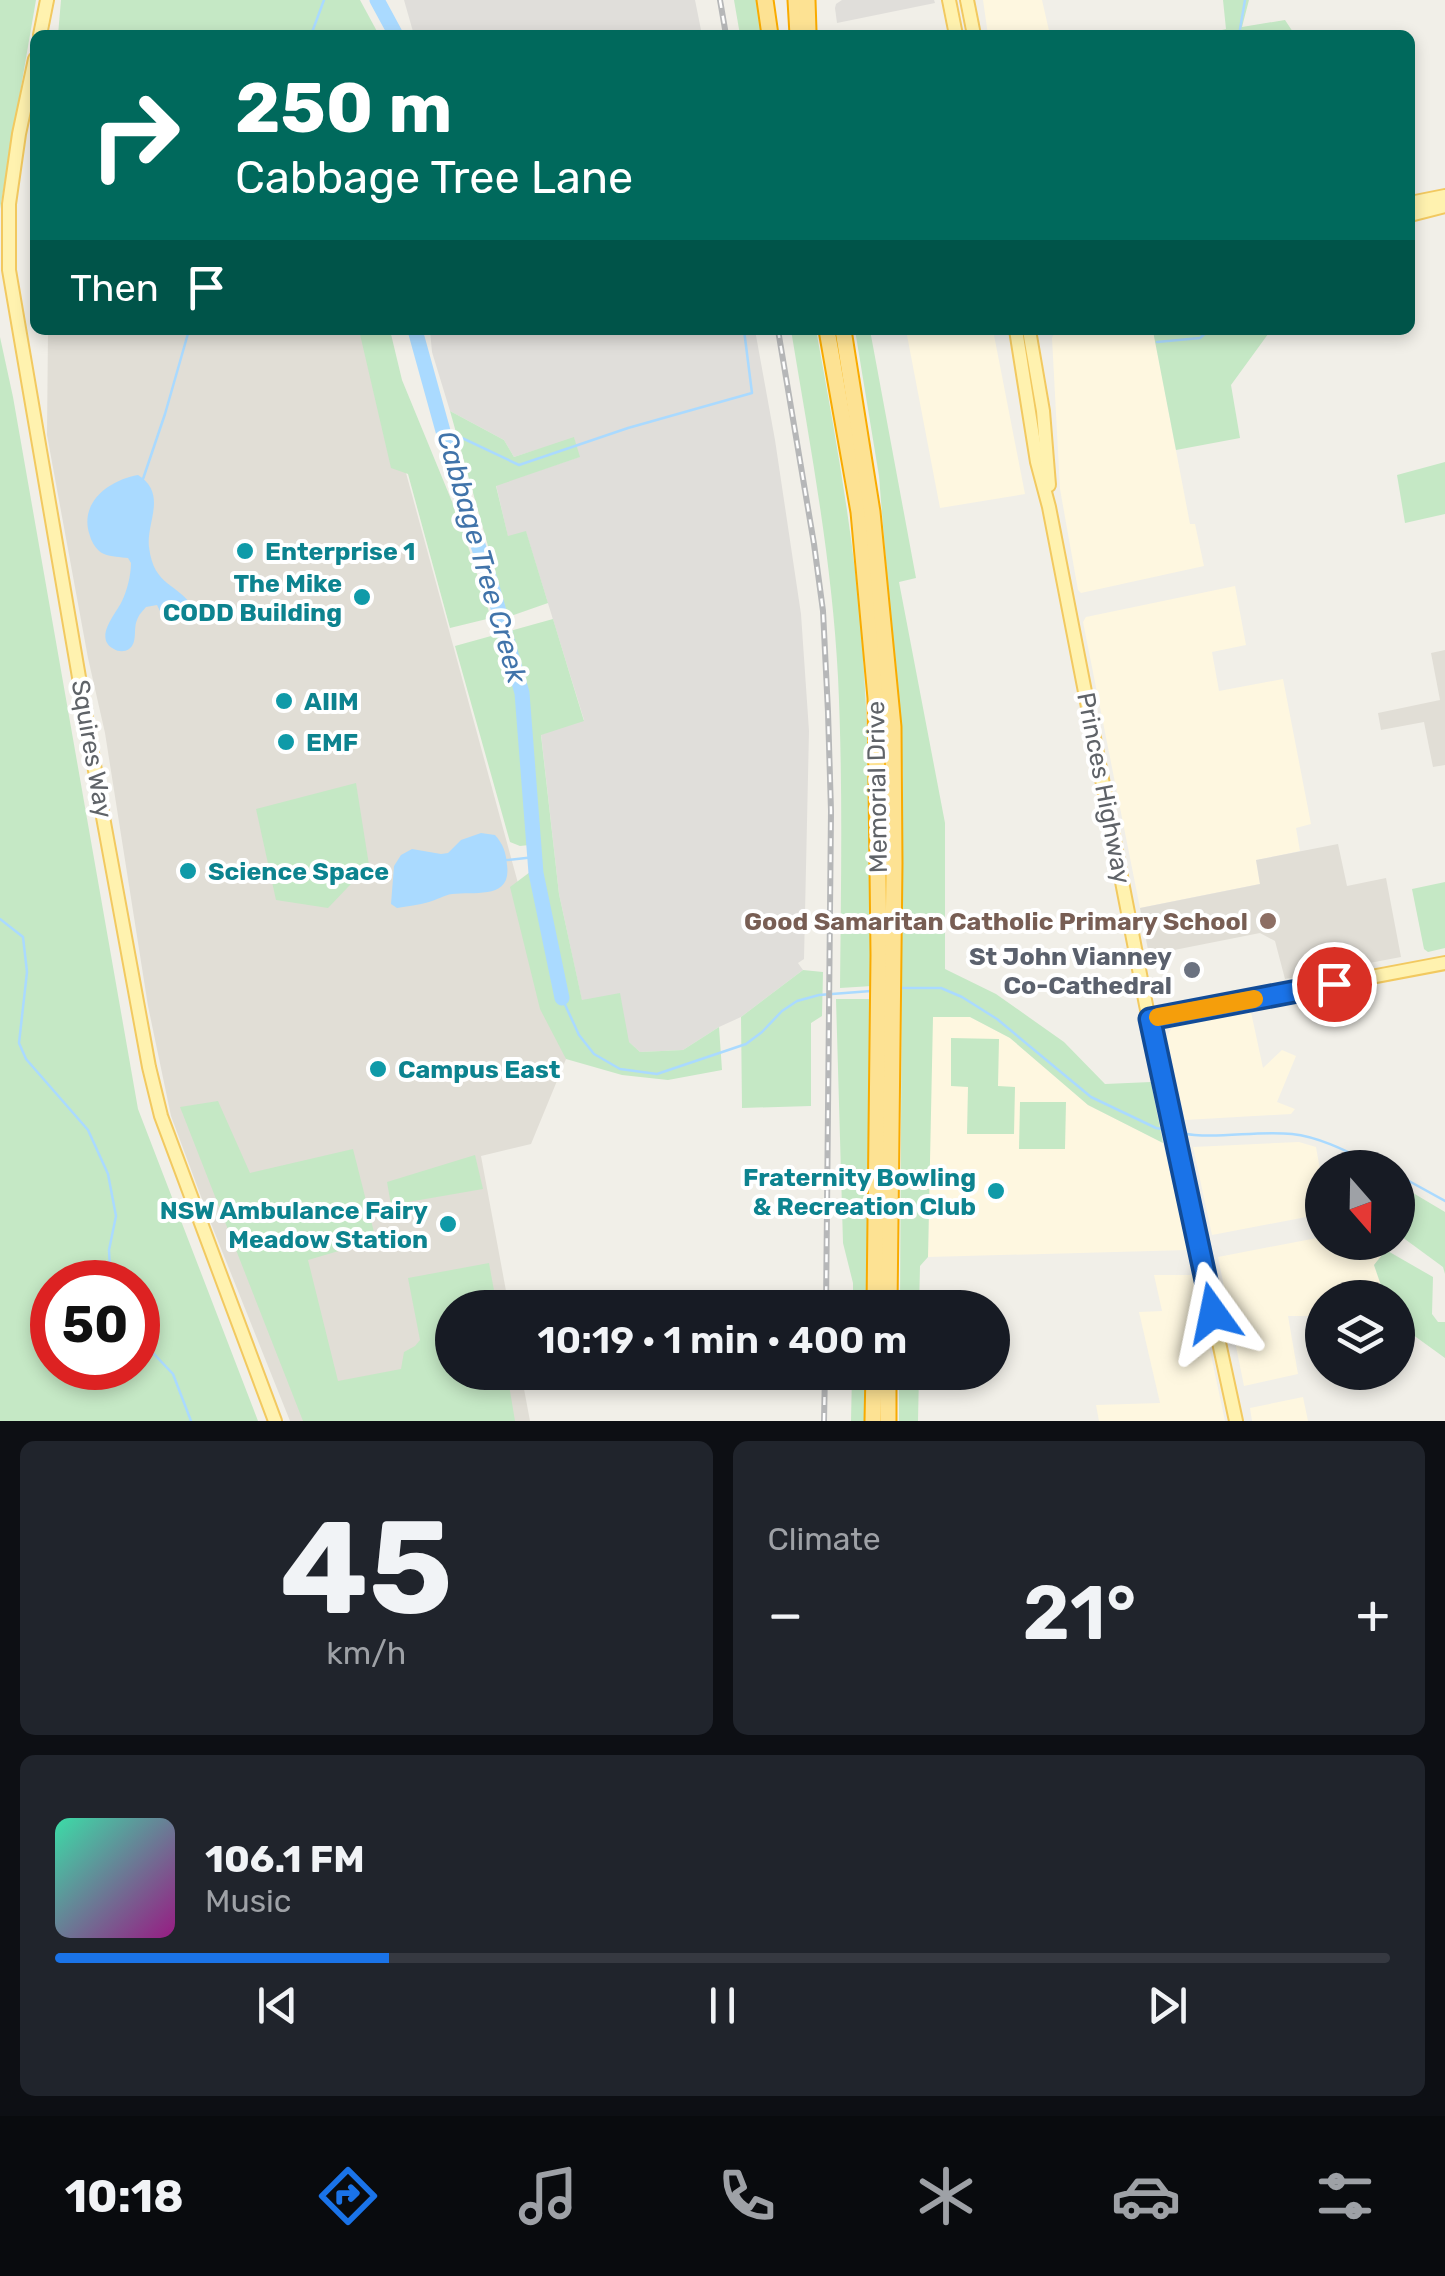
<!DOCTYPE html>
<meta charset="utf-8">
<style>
body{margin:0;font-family:Rubik,sans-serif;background:#20242c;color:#f1f3f6;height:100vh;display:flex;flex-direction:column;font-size:38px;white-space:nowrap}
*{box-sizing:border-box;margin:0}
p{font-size:32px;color:#9ea1a6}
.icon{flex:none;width:55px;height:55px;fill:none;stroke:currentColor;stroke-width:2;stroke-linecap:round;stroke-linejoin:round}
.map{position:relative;height:1421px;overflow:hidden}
.panel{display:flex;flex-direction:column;gap:20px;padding:20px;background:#0d0f14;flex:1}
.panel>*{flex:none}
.banner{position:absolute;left:30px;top:30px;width:1385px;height:305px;border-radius:15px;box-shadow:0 5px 15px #0003;background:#00695c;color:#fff;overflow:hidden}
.needle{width:65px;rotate:160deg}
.controls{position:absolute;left:1305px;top:1150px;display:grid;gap:20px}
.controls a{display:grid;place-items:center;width:110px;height:110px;border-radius:50%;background:#171b24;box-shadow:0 5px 15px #0003;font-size:50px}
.speed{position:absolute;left:30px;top:1260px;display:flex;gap:20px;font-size:50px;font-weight:700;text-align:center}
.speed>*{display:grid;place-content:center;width:130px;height:130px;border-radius:50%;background:#171b24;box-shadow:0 5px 15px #0003;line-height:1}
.speed .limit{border:15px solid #d22;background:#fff;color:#111}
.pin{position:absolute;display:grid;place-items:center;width:85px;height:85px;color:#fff;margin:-42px;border:5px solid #fff;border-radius:50%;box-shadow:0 2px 10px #0007}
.me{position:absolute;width:110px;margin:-55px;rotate:348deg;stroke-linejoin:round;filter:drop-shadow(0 0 8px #0008)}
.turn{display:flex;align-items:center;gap:35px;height:210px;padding:0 40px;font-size:45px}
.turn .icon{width:130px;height:130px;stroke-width:2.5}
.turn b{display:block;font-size:70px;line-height:85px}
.then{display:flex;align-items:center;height:95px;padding:0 40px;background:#0003;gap:20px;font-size:38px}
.big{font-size:75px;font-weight:600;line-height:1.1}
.panel .widget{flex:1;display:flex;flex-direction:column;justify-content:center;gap:15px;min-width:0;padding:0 35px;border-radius:15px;background:#20242c}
.panel .dial{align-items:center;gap:0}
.dial b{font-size:130px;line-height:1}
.song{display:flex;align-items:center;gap:30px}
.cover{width:120px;height:120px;border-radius:15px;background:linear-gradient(135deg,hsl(160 70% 55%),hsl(310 70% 35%))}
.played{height:10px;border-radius:5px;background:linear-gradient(90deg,#1a73e8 25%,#363941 25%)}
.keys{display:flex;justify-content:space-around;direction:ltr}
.heat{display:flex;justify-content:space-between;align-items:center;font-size:55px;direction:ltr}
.panel .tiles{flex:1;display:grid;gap:20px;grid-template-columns:1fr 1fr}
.widget:last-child{grid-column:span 2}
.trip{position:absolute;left:435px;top:1290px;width:575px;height:100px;border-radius:50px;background:#171b24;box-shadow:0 5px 15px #0003;font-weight:600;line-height:100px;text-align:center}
.tabs{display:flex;height:160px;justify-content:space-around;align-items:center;background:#090b0e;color:#9ea1a6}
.tabs .icon{width:70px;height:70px}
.tabs .current{color:#1a73e8}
.tabs b{font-size:45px;color:#f1f3f6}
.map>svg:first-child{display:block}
.commercial{fill:#fef7e0}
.industrial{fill:#e0deda}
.education{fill:#e1ded6}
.green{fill:#c5e8c5;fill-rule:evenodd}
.water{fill:#aadaff}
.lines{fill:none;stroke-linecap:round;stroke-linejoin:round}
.stream{stroke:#aadaff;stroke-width:2.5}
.river{stroke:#aadaff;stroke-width:15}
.major-casing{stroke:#f2c960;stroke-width:16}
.highway-casing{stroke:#f9ab00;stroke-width:19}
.major{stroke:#fff2af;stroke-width:12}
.highway{stroke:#fde293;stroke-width:15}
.rail-casing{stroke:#b6b7b8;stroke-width:6}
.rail{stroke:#fff;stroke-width:2.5;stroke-dasharray:8;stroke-linecap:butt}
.route-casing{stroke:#114b97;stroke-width:25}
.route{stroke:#1a73e8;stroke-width:18}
.slow{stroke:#f59e0b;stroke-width:18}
.culture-dot{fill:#0f9aa8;stroke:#fff;stroke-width:4}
.education-dot{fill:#8d6e63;stroke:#fff;stroke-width:4}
.worship-dot{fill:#6b7280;stroke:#fff;stroke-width:4}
.labels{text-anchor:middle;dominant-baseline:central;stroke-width:8;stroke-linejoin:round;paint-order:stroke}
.culture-label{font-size:25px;font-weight:bold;fill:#0d838f;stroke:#fff;text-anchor:start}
.street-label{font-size:25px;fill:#5f6368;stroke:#fff}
.education-label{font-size:25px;font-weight:bold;fill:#785e54;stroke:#fff;text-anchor:end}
.worship-label{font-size:25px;font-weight:bold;fill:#5b616d;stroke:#fff;text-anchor:end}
.water-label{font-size:28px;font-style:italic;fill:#4174aa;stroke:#fff}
</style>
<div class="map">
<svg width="1445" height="1421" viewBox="0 0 1445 1421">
<rect width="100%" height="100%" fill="#f1efe8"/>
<g class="commercial">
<polygon points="983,0 1042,0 1050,35 988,35"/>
<polygon points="906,330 993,330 1025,494 940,508"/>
<polygon points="1055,330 1153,330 1190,524 1195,524 1204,566 1081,593 1078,590 1060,489 1052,338"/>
<polygon points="1235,586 1246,645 1212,652 1219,691 1283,679 1311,824 1296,828 1300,851 1256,860 1260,884 1140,908 1083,622 1086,617"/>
<polygon points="1251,1012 1263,1068 1282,1050 1296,1056 1277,1102 1295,1109 1291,1114 1185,1120 1167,1037 1172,1027"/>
<polygon points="932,1017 970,1017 1010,1038 1088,1105 1163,1143 1188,1250 928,1257"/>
<polygon points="1299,1142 1316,1147 1322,1181 1322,1214 1212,1235 1193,1147"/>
<polygon points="1322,1237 1322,1242 1374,1243 1386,1250 1374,1265 1385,1297 1322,1298 1322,1316 1288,1316 1298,1374 1244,1386 1218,1257"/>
<polygon points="1154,1275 1194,1275 1225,1421 1099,1421 1096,1405 1160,1403 1139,1312 1162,1311"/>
<polygon points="1303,1397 1308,1421 1252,1421 1250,1408"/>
</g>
<g class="industrial">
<polygon points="404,0 695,0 702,35 414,35"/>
<polygon points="842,0 934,0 935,3 837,23 835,8 836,4"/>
<polygon points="430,330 755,330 775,440 801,614 809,731 804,959 798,963 803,970 741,1017 719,1027 683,1050 640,1052 582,1001 559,894 541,734 584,720 526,532 508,537 496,485 579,457 574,438 514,457 504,440 450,411 432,352"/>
</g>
<g class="education">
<polygon points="48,330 367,330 566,1059 531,1144 481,1156 509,1307 452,1308 452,1372 521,1373 530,1421 290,1421 212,1226 171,1116 148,1006 105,733 88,658 47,435"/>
<polygon points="1445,650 1445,765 1433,767 1424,722 1381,730 1378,713 1440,700 1431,653"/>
<polygon points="1338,844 1347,886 1386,878 1401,957 1285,979 1275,941 1260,933 1149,955 1140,908 1260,884 1256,860"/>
</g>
<g class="green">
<polygon points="0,0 36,0 0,209"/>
<polygon points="61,0 360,0 379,35 58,35"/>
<polygon points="734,0 757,0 762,35 740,35"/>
<polygon points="1223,0 1249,0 1242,27 1285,20 1295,35 1202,35 1226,29"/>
<polygon points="359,330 390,330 402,380 460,521 491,618 450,628 408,474 391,468"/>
<path d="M 791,330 L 816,330 C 835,432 854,537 862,641 C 870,756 872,870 872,986 L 840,988 C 841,884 843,780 838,677 C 832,560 810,445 791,330 Z"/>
<polygon points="855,330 870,330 916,578 899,582 945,823 945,969 996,994 1064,1042 1105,1084 1151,1082 1163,1143 1088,1105 1010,1038 970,1017 933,1017 928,1257 920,1266 919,1307 900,1307 903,775 879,476"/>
<polygon points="1161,330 1271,330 1231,385 1240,438 1176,450 1153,331"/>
<path d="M 0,337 L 13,397 L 138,1109 L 258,1421 L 0,1421 ZM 52,1282 L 138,1282 L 138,1368 L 52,1368 Z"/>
<polygon points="450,411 504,440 514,457 574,437 580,457 496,486 508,536 526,531 548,603 508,617"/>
<polygon points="1445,462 1445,514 1405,523 1397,475"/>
<polygon points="553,619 584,721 541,735 559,894 582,1000 620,993 629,1042 640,1052 683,1050 719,1027 722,1070 668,1080 622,1075 566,1059 540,1009 510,887 530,872 529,845 520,846 510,842 455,646"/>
<polygon points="356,783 369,865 328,908 276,900 256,809"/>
<polygon points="1445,882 1445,948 1428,952 1424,949 1412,889"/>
<polygon points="803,970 823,972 822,1016 811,1023 811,1106 742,1108 741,1017"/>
<polygon points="836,999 871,999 867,1307 853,1307 853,1283 843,1243"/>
<polygon points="951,1038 999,1039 998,1086 1015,1087 1014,1134 967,1134 968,1087 951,1086"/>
<polygon points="218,1101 250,1173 353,1149 376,1240 308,1260 338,1381 401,1369 404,1352 415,1346 420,1340 408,1278 489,1263 497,1307 452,1308 452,1372 507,1373 515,1421 303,1421 180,1107"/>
<polygon points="1020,1102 1066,1102 1065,1149 1019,1149"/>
<polygon points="475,1155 483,1189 391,1205 387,1182"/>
<polygon points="1398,1184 1445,1212 1445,1274 1443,1267 1398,1234"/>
<polygon points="1386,1250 1433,1277 1432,1314 1438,1322 1445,1322 1445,1358 1398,1324 1398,1298 1385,1297 1374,1265"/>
<polygon points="852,1373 866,1373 866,1421 851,1421"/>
<polygon points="899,1373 919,1373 918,1421 899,1421"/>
</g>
<g class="water">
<path d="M 138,475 C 168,494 146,522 149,547 C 154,588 178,582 194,609 L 190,615 L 172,622 L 164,619 L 157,605 L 146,607 C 142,612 139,614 137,620 C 133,629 138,643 129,649 C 125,652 118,652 114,649 C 93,638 116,614 122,601 C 127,591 131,575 131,563 L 128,558 C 121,557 111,557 104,554 C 97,551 92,543 90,536 C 78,503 109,480 138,475 Z"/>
<path d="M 481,833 L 495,835 C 503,844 506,852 507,865 C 512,900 474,891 452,894 C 444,895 437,900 429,902 C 419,905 407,906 397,908 L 391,904 L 394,866 L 401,855 L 412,849 L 441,854 L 448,853 L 461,840 Z"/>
</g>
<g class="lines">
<g class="stream">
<polyline points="311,35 324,0"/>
<polyline points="1239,35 1245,0"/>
<polyline points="1157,342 1200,338 1209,330"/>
<polyline points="443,429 519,465 628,428 752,393 744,330"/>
<polyline points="143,479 165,414 189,330"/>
<polyline points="507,860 535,857"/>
<polyline points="0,919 23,937 27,972 19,1043 26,1059 88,1130 108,1174 116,1216 109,1250 110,1270 115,1282"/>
<polyline points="899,988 941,988 962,997 997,1019 1091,1097 1156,1128 1167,1130"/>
<polyline points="562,998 579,1035 594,1054 620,1069 657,1074 746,1044 762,1032 782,1011 797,1001 819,995 871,991"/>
<path d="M 1180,1133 C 1217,1140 1255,1130 1292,1134 C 1322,1137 1354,1155 1381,1168"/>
<polyline points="1398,1175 1445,1201"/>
<polyline points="138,1331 152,1352 173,1374 191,1421"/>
</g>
<g class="river">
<polyline points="377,0 396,35"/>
<polyline points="415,330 461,496 491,583 522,693 536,873 562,998"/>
</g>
<g class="major-casing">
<g id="major">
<polyline points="949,0 956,35"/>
<polyline points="967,0 974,35"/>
<polyline points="40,35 47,0"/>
<polyline points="35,59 19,134 9,204 9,270 103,817 149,1067 161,1116 275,1421"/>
<polyline points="1410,203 1445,196"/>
<polyline points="1410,215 1445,206"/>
<polyline points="1016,330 1037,462 1049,507 1146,1005 1236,1421"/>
<polyline points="1029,330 1043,411 1049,485"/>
<polyline points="1150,1019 1445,963"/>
</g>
</g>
<g class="highway-casing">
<g id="highway">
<polyline points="765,0 770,35"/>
<polyline points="796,0 798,35"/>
<polyline points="807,0 808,31"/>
<polyline points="827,330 859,512 876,698 879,955 875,1308"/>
<polyline points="843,330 872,512 893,727 894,863 889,1308"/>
<polyline points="873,1421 874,1372"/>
<polyline points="888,1421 888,1372"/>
</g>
</g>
<use href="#major" class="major"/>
<use href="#highway" class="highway"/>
<g class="rail-casing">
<g id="rail">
<polyline points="720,0 726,35"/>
<polyline points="778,330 814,544 823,611 828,712 831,811 826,1308"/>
<polyline points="824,1421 825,1372"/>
</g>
</g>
<use href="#rail" class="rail"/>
</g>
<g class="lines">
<g class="route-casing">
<polyline id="route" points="1213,1313 1150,1019 1334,984"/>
</g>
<use href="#route" class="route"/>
<polyline class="slow" points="1158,1017 1254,999"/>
</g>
<g class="culture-dot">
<circle cx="245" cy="551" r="10"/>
<circle cx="362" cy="597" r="10"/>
<circle cx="284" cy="701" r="10"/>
<circle cx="286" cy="742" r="10"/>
<circle cx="188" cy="871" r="10"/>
<circle cx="378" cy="1069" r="10"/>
<circle cx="996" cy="1191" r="10"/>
<circle cx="448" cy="1224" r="10"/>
</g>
<circle class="education-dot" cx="1268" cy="921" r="10"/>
<circle class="worship-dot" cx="1192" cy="970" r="10"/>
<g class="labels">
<g class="culture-label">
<text x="265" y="551">Enterprise 1</text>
<text x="342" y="583" text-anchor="end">The Mike<tspan x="342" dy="29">CODD Building</tspan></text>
<text x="304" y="701">AIIM</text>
<text x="306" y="742">EMF</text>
<text x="208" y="871">Science Space</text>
<text x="398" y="1069">Campus East</text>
<text x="976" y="1177" text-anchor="end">Fraternity Bowling<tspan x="976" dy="29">&amp; Recreation Club</tspan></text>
<text x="428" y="1210" text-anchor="end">NSW Ambulance Fairy<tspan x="428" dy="29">Meadow Station</tspan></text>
</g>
<g class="street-label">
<text transform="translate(92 749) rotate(80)">Squires Way</text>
<text transform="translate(877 787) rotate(-91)">Memorial Drive</text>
<text transform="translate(1104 788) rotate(79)">Princes Highway</text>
</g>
<g class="education-label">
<text x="1248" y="921">Good Samaritan Catholic Primary School</text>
</g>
<g class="worship-label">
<text x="1172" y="956">St John Vianney<tspan x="1172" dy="29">Co-Cathedral</tspan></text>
</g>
<g class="water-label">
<text transform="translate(482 557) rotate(74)">Cabbage Tree Creek</text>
</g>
</g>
</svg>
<div class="controls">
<a><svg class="needle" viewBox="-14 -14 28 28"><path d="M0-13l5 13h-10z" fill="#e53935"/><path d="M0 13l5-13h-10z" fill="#9ea1a6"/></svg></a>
<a><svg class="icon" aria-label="layers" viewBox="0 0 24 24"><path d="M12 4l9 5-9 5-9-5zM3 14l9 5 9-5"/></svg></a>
</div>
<div class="speed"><div class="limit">50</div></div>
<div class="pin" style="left:1334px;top:984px;background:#d93025"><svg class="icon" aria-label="arrive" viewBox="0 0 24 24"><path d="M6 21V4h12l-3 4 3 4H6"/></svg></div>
<svg class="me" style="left:1213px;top:1313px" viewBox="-20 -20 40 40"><path d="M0-17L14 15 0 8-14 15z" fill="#1a73e8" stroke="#fff" stroke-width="4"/></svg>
<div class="trip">10:19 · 1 min · 400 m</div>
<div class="banner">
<div class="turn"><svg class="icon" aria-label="right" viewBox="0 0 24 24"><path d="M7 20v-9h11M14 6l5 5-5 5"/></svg><div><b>250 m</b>Cabbage Tree Lane</div></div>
<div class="then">Then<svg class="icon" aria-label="arrive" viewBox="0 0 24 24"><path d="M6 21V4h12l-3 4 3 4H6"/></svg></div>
</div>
</div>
<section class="panel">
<div class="tiles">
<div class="widget dial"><b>45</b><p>km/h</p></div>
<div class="widget"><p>Climate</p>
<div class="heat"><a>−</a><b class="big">21°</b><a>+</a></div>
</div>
<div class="widget">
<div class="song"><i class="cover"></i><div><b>106.1 FM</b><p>Music</p></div></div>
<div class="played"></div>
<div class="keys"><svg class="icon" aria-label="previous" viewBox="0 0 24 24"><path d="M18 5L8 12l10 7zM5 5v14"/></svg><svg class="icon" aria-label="pause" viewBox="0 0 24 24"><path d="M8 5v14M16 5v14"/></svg><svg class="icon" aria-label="next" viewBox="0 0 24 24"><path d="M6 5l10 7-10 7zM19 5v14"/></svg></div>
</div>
</div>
</section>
<nav class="tabs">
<b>10:18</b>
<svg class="icon current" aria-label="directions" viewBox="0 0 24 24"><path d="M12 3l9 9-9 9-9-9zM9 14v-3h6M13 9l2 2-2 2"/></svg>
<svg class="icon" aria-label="music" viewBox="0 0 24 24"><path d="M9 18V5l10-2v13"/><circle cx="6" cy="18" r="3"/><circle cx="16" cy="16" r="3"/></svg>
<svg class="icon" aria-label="phone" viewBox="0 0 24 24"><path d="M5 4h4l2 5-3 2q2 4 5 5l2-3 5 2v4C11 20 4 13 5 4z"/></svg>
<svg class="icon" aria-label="climate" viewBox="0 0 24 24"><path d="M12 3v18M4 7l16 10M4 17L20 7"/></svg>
<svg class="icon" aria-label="car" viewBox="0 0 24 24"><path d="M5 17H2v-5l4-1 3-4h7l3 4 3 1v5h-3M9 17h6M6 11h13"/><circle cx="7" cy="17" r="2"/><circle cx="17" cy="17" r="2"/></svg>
<svg class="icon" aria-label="filters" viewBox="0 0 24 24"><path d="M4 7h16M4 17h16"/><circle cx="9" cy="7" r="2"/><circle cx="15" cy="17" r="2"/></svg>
</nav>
